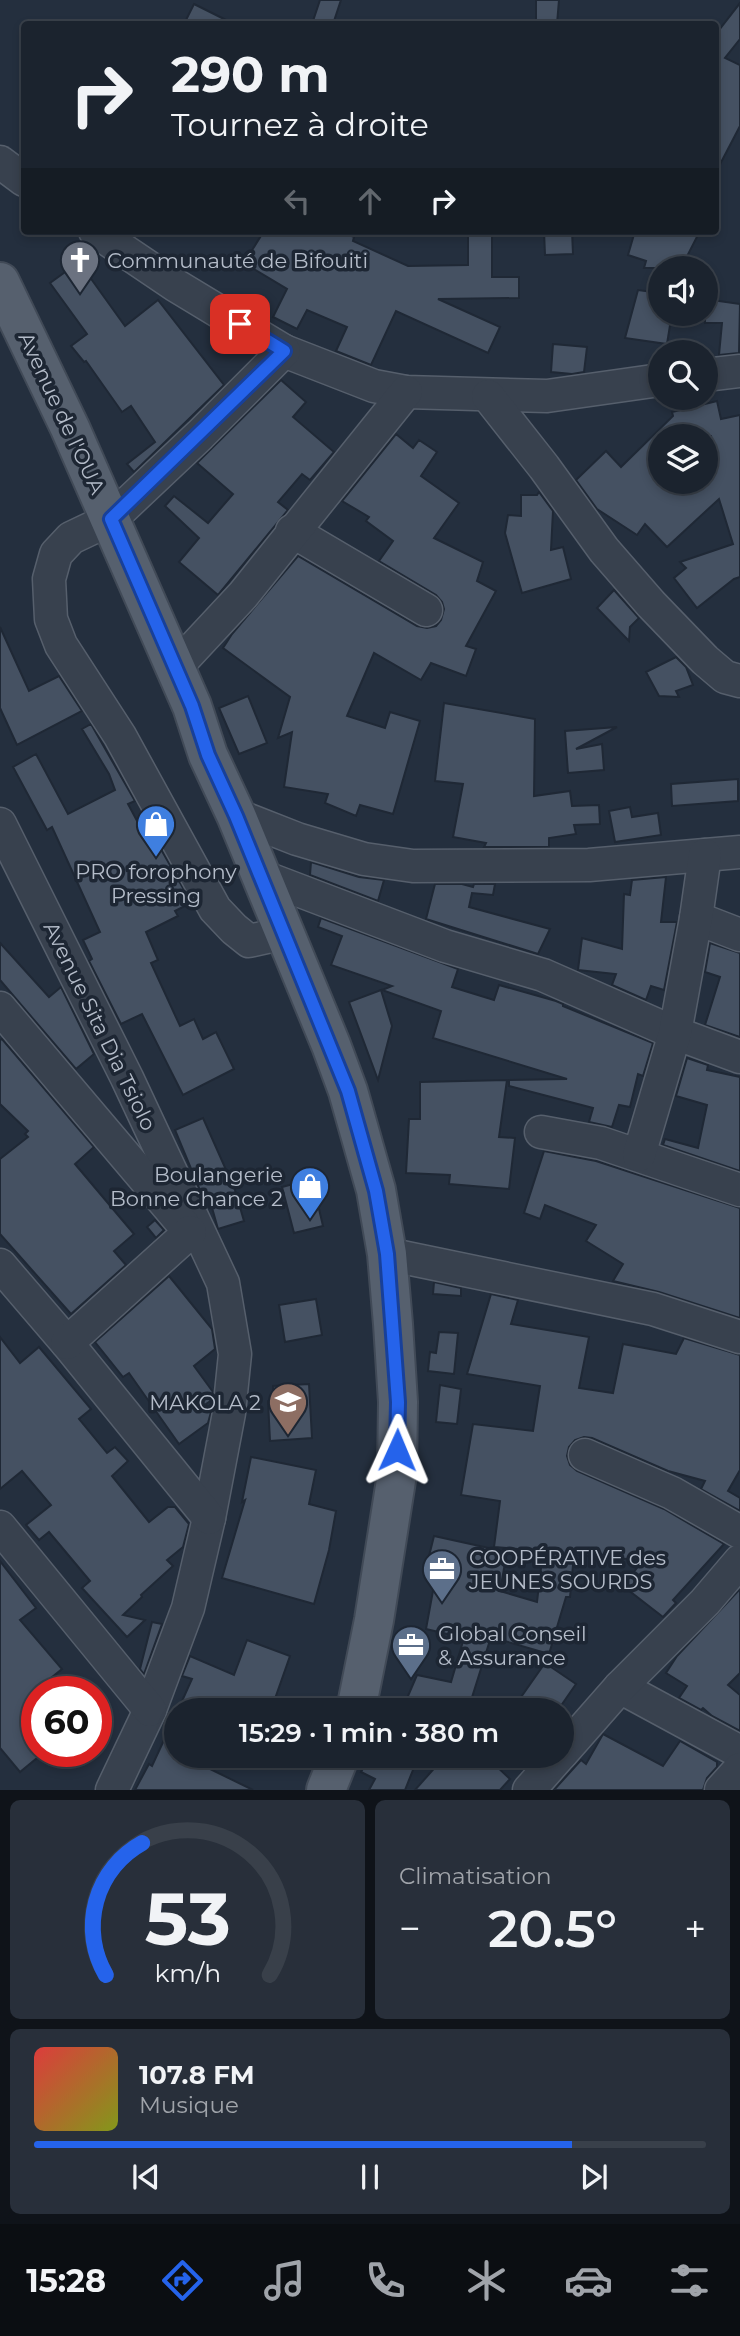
<!DOCTYPE html>
<html lang="fr">
<meta charset="utf-8">
<style>
body{margin:0;font-family:Montserrat,sans-serif;background:#282f3a;color:#f1f3f6;height:100vh;display:flex;flex-direction:column;font-size:26px;white-space:nowrap}
*{box-sizing:border-box;margin:0}
p{font-size:23px;color:#a0a4aa}
.icon{flex:none;width:38px;height:38px;fill:none;stroke:currentColor;stroke-width:2;stroke-linecap:round;stroke-linejoin:round}
.map{position:relative;height:1790px;overflow:hidden}
.details{display:flex;flex-direction:column;gap:10px;padding:10px;background:#0f1319;flex:1}
.details>*{flex:none}
.hud{position:absolute;left:21px;top:21px;width:698px;height:214px;border-radius:7px;box-shadow:0 4px 10px #0003,0 0 0 2px #39404a;background:#1b232e;color:#f1f3f6;overflow:hidden}
.tools{position:absolute;left:648px;top:256px;display:grid;gap:14px}
.tools a{display:grid;place-items:center;width:70px;height:70px;border-radius:50%;background:#1b232e;box-shadow:0 4px 10px #0003,0 0 0 2px #39404a;font-size:35px}
.speed{position:absolute;left:21px;top:1676px;display:flex;gap:14px;font-size:35px;font-weight:700;text-align:center}
.speed>*{display:grid;place-content:center;width:91px;height:91px;border-radius:50%;background:#1b232e;box-shadow:0 4px 10px #0003,0 0 0 2px #39404a;line-height:1}
.speed .limit{border:10px solid #d22;background:#fff;color:#111}
.pin{position:absolute;display:grid;place-items:center;width:60px;height:60px;color:#fff;margin:-30px;border-radius:14px;box-shadow:0 4px 10px #0006}
.me{position:absolute;width:77px;margin:-38px;rotate:1deg;stroke-linejoin:round;filter:drop-shadow(0 0 5px #0008)}
.turn{display:flex;align-items:center;gap:24px;height:147px;padding:0 35px;font-size:32px}
.turn .icon{width:91px;height:91px;stroke-width:2.5}
.turn b{display:block;font-size:49px;line-height:60px}
.lanes{display:flex;align-items:center;height:66px;padding:0 35px;background:#0003;justify-content:center;gap:35px;direction:ltr}
.lanes .off{opacity:.35}
.big{font-size:52px;font-weight:600;line-height:1.1}
.details .tile{flex:1;display:flex;flex-direction:column;justify-content:center;gap:10px;min-width:0;padding:0 24px;border-radius:10px;background:#282f3a}
.details .dial{align-items:center;gap:0}
.dial svg{height:182px;overflow:visible;fill:none;stroke:#39404a;stroke-width:7;stroke-linecap:round;text-anchor:middle}
.dial text{fill:#f1f3f6;stroke:none}
.song{display:flex;align-items:center;gap:21px}
.cover{width:84px;height:84px;border-radius:10px;background:linear-gradient(135deg,hsl(0 70% 55%),hsl(70 70% 35%))}
.played{height:7px;border-radius:4px;background:linear-gradient(90deg,#2563eb 80%,#39404a 80%)}
.keys{display:flex;justify-content:space-around;direction:ltr}
.heat{display:flex;justify-content:space-between;align-items:center;font-size:38px;direction:ltr}
.details .tiles{flex:1;display:grid;gap:10px;grid-template-columns:1fr 1fr}
.tile:last-child{grid-column:span 2}
.trip{position:absolute;left:164px;top:1698px;width:410px;height:70px;border-radius:35px;background:#1b232e;box-shadow:0 4px 10px #0003,0 0 0 2px #39404a;font-weight:600;line-height:70px;text-align:center}
.tabs{display:flex;height:112px;justify-content:space-around;align-items:center;background:#0b0e12;color:#a0a4aa}
.tabs .icon{width:49px;height:49px}
.tabs .selected{color:#2563eb}
.tabs b{font-size:32px;color:#f1f3f6}
.map>svg:first-child{display:block}
.building{fill:#455162;stroke:#1f2835;stroke-width:2;fill-rule:evenodd}
.lines{fill:none;stroke-linecap:round;stroke-linejoin:round}
.minor-casing{stroke:#565f6c;stroke-width:35}
.major-casing{stroke:#414a57;stroke-width:42}
.minor{stroke:#38414e;stroke-width:32}
.major{stroke:#56606e;stroke-width:38}
.route-casing{stroke:#184099;stroke-width:18}
.route{stroke:#2563eb;stroke-width:12}
.labels{text-anchor:middle;dominant-baseline:central;stroke-width:7;stroke-linejoin:round;paint-order:stroke}
.poi-label{font-size:21px;fill:#b4bcc9;stroke:#1d2633;text-anchor:start}
.street-label{font-size:21px;fill:#b4bcc9;stroke:#1d2633}
</style>
<div class="map">
<svg width="740" height="1790" viewBox="0 0 740 1790">
<rect width="100%" height="100%" fill="#242f3e"/>
<g class="building">
<polygon points="320,0 341,0 333,24 312,24"/>
<polygon points="536,0 559,0 557,24 536,24"/>
<polygon points="740,3 740,39 725,58 740,65 740,126 716,172 716,34"/>
<polygon points="194,4 234,24 184,24"/>
<polygon points="264,231 341,231 354,237 353,241 408,266 468,265 468,231 492,231 492,277 519,277 519,298 438,299 500,327 488,353 396,311 371,365 336,351 347,327 307,310 297,329 273,317 287,289 244,263"/>
<polygon points="544,231 572,231 573,254 545,255"/>
<polygon points="635,231 700,231 681,268 644,268 646,261 628,255"/>
<polygon points="79,262 125,326 158,300 224,385 134,472 127,464 155,442 131,406 122,412 86,361 84,362 71,346 87,334 50,283"/>
<polygon points="638,290 660,293 660,313 672,313 667,344 625,338"/>
<polygon points="705,299 740,304 739,353 719,355 722,323 705,323"/>
<polygon points="553,344 587,347 584,372 572,374 551,372"/>
<polygon points="281,380 306,402 293,417 334,452 310,480 302,474 278,502 288,510 218,595 179,562 199,538 165,506 174,496 208,523 233,494 197,463"/>
<path d="M 717,401 L 721,419 L 740,415 L 740,577 L 734,579 L 697,608 L 674,578 L 686,568 L 680,562 L 733,544 L 719,499 L 667,547 L 645,524 L 637,535 L 597,509 L 576,480 L 606,451 L 621,467 L 673,416 L 672,412 ZM 660,436 L 711,436 L 717,464 L 705,468 L 705,481 L 660,481 Z"/>
<polygon points="396,434 413,448 419,440 437,452 421,476 459,503 434,538 483,562 477,581 496,591 466,646 476,649 466,676 431,663 421,680 374,653 347,716 385,728 390,712 420,721 393,814 360,805 356,816 325,803 328,794 284,787 292,732 278,738 290,697 223,648 232,634 298,556 417,626 427,628 436,626 441,620 444,609 442,602 436,595 379,561 393,541 366,521 369,517 342,501"/>
<polygon points="539,492 553,511 551,550 563,547 571,579 522,593 505,533 508,515 521,516 521,495 537,495"/>
<polygon points="614,590 639,618 630,627 629,641 597,608"/>
<polygon points="0,627 29,691 59,676 82,711 17,745 0,708"/>
<polygon points="676,657 686,667 693,685 676,691 679,697 659,696 646,672"/>
<polygon points="248,696 267,743 239,754 219,708"/>
<polygon points="444,703 535,719 534,796 570,791 572,806 599,805 600,824 574,825 576,834 549,838 549,847 484,847 486,843 453,837 463,784 435,781"/>
<polygon points="91,724 135,801 128,804 151,847 158,844 183,888 189,904 175,911 178,916 146,932 158,960 151,963 180,1026 194,1019 203,1039 216,1032 234,1069 183,1095 142,1014 121,1024 89,961 92,959 83,940 100,932 52,827 47,830 13,767 36,754 68,814 115,790 109,774 82,729"/>
<polygon points="617,727 576,749 602,744 604,770 568,773 565,731"/>
<polygon points="738,779 738,801 672,806 671,784"/>
<polygon points="630,807 632,817 658,813 661,835 615,842 609,811"/>
<polygon points="311,862 359,877 384,880 378,901 310,875"/>
<polygon points="666,877 661,922 677,922 664,990 651,986 646,1000 612,985 616,974 578,970 582,938 622,949 624,894 630,895 632,880"/>
<polygon points="435,884 462,884 473,887 474,884 495,884 493,895 472,893 469,907 550,929 538,954 426,919"/>
<polygon points="321,918 458,969 452,987 494,1000 499,985 556,1001 563,1004 563,1006 653,1043 643,1076 638,1074 630,1107 619,1105 612,1127 589,1122 593,1108 509,1086 509,1080 567,1079 433,1038 441,1011 382,990 392,986 331,965 342,936 318,927"/>
<polygon points="0,943 49,997 61,987 94,1054 76,1069 0,980"/>
<polygon points="710,943 740,953 740,1037 705,1025 720,977 705,972"/>
<polygon points="381,990 392,1026 378,1080 349,1002"/>
<polygon points="2,1039 94,1147 75,1164 134,1234 114,1251 126,1265 71,1314 0,1234 0,1159 28,1137 25,1134 28,1131 0,1104 0,1040"/>
<polygon points="687,1058 708,1065 707,1070 740,1077 740,1171 663,1145 665,1139 698,1148 707,1105 676,1096"/>
<polygon points="507,1080 499,1137 515,1138 509,1189 449,1184 450,1175 406,1173 409,1119 420,1119 420,1082"/>
<polygon points="203,1118 235,1190 244,1221 218,1229 209,1197 204,1200 175,1130"/>
<polygon points="544,1151 596,1161 740,1208 740,1318 659,1292 613,1281 623,1264 586,1241 596,1225 545,1205 540,1219 524,1213"/>
<polygon points="312,1179 323,1226 294,1233 282,1187"/>
<polygon points="155,1220 164,1230 156,1238 147,1227"/>
<polygon points="169,1276 212,1329 215,1349 194,1366 213,1392 212,1400 206,1404 211,1412 208,1423 179,1444 129,1373 123,1377 95,1342"/>
<polygon points="434,1282 461,1288 461,1296 433,1294"/>
<polygon points="491,1294 518,1300 511,1324 589,1337 579,1388 613,1393 623,1344 676,1354 684,1338 740,1355 740,1470 728,1491 740,1498 740,1511 701,1489 705,1481 668,1471 592,1438 584,1437 575,1440 569,1447 567,1456 570,1465 577,1471 664,1509 724,1544 673,1600 676,1603 663,1617 623,1586 643,1560 574,1555 570,1597 566,1597 549,1654 491,1637 468,1710 441,1704 439,1710 402,1710 417,1675 451,1682 464,1638 426,1629 439,1558 429,1556 434,1536 507,1552 500,1591 537,1602 543,1551 494,1547 500,1501 461,1495 473,1424 533,1431 540,1386 467,1374"/>
<polygon points="316,1299 322,1335 285,1342 279,1305"/>
<polygon points="439,1332 458,1333 454,1374 428,1371 430,1352 436,1353"/>
<polygon points="0,1337 20,1363 39,1347 91,1409 79,1419 107,1453 115,1447 128,1461 112,1476 149,1522 168,1507 175,1507 189,1524 183,1547 167,1560 173,1566 141,1595 142,1597 123,1615 145,1620 127,1637 82,1588 90,1581 49,1532 39,1540 26,1525 51,1505 22,1471 0,1489"/>
<polygon points="309,1384 312,1438 270,1441 268,1401 274,1400 273,1386"/>
<polygon points="440,1385 461,1389 457,1424 436,1422"/>
<polygon points="251,1457 316,1470 309,1504 336,1511 329,1550 314,1604 222,1578 245,1500 242,1502"/>
<polygon points="0,1561 36,1608 20,1620 62,1669 46,1682 48,1685 40,1692 37,1692 37,1758 20,1772 0,1748"/>
<polygon points="740,1589 740,1673 728,1685 740,1695 740,1731 712,1716 703,1708 701,1710 679,1698 687,1686 666,1673 677,1656"/>
<polygon points="152,1622 162,1624 144,1674 140,1669"/>
<polygon points="247,1640 290,1656 271,1710 178,1710 192,1679 182,1676 190,1656 234,1675"/>
<polygon points="545,1663 576,1684 558,1710 512,1710"/>
<polygon points="177,1712 177,1755 214,1755 208,1768 253,1790 135,1790 149,1764 152,1766"/>
<polygon points="603,1734 663,1766 680,1741 717,1762 717,1767 707,1778 703,1790 554,1790 581,1760 586,1764"/>
<polygon points="370,1755 397,1755 415,1765 405,1790 369,1790 375,1779 361,1772"/>
<polygon points="446,1755 501,1755 494,1764 510,1779 500,1790 415,1790"/>
</g>
<g class="lines">
<g class="minor-casing">
<g id="minor">
<polyline points="0,162 24,180"/>
<polyline points="95,231 175,285 284,351 374,386 406,392 547,396 660,380"/>
<polyline points="284,351 200,435 111,519 71,538 56,554 49,579 51,619 61,645 120,736 215,909 234,929 249,941 285,933"/>
<polyline points="705,375 740,371"/>
<polyline points="488,396 544,467 604,550 651,604 705,660 725,677 740,681"/>
<polyline points="292,531 426,610"/>
<polyline points="175,668 243,595 406,392"/>
<polyline points="236,815 297,839 364,859 413,866 589,865 740,852"/>
<polyline points="0,824 127,1078 223,1283 235,1354 229,1413 209,1518 188,1608 150,1710 112,1790"/>
<polyline points="261,876 445,946 543,975 675,1033 740,1057"/>
<polyline points="696,918 740,935"/>
<polyline points="0,1008 183,1224"/>
<polyline points="541,1132 601,1143 740,1190"/>
<polyline points="639,1155 675,1033 696,918 705,855"/>
<polyline points="387,1254 653,1309 740,1337"/>
<polyline points="0,1265 67,1343 209,1518"/>
<polyline points="67,1343 190,1232"/>
<polyline points="585,1455 672,1493 740,1532"/>
<polyline points="0,1527 150,1710"/>
<polyline points="620,1687 740,1752"/>
<polyline points="562,1753 620,1687 705,1602 740,1561"/>
<polyline points="529,1790 560,1755"/>
<polyline points="721,1790 740,1769"/>
</g>
</g>
<g class="major-casing">
<g id="major">
<polyline points="0,282 70,428 192,706 208,755 236,815 331,1045 348,1091 376,1190 387,1254 393,1324 398,1402 397,1474 374,1620 356,1710"/>
<polyline points="326,1790 340,1755"/>
</g>
</g>
<use href="#minor" class="minor"/>
<use href="#major" class="major"/>
</g>
<g class="lines">
<g class="route-casing">
<polyline id="route" points="240,324 284,351 111,519 192,706 208,755 236,816 348,1091 376,1191 387,1254 398,1402 397,1450"/>
</g>
<use href="#route" class="route"/>
</g>
<defs>
<g id="church-pin" transform="scale(2.0125)"><path d="M0 17L-7.5 6A9.5 9.5 0 1 1 7.5 6Z" fill="#6b7280" stroke="#1d2633"/><path d="M-1.2-6h2.4v3.5h3.3v2.4h-3.3V6h-2.4V-.1h-3.3v-2.4h3.3Z" fill="#fff"/></g>
<g id="shop-pin" transform="scale(2.0125)"><path d="M0 17L-7.5 6A9.5 9.5 0 1 1 7.5 6Z" fill="#3f7fe0" stroke="#1d2633"/><path d="M-5-2.5h2.3a2.7 3.5 0 0 1 5.4 0H5L5.5 6h-11ZM-1.5-2.5h3a1.5 2.3 0 0 0-3 0Z" fill="#fff"/></g>
<g id="school-pin" transform="scale(2.0125)"><path d="M0 17L-7.5 6A9.5 9.5 0 1 1 7.5 6Z" fill="#8d6e63" stroke="#1d2633"/><path d="M0-5L7-2L0 1L-7-2ZM-4 1L0 2.5L4 1V4Q0 6-4 4Z" fill="#fff"/></g>
<g id="office-pin" transform="scale(2.0125)"><path d="M0 17L-7.5 6A9.5 9.5 0 1 1 7.5 6Z" fill="#5c6f8a" stroke="#1d2633"/><path d="M-6-3h4V-5.5h4V-3h4V5H-6ZM-1-4.5V-3h2v-1.5ZM-6 0V1H6V0Z" fill="#fff"/></g>
</defs>
<g fill-rule="evenodd">
<use href="#church-pin" x="80" y="260"/>
<use href="#shop-pin" x="156" y="824"/>
<use href="#shop-pin" x="310" y="1186"/>
<use href="#school-pin" x="288" y="1402"/>
<use href="#office-pin" x="442" y="1569"/>
<use href="#office-pin" x="411" y="1645"/>
</g>
<g class="labels">
<g class="poi-label">
<text x="107" y="260">Communauté de Bifouiti</text>
<text x="156" y="871" text-anchor="middle">PRO forophony<tspan x="156" dy="24">Pressing</tspan></text>
<text x="283" y="1174" text-anchor="end">Boulangerie<tspan x="283" dy="24">Bonne Chance 2</tspan></text>
<text x="261" y="1402" text-anchor="end">MAKOLA 2</text>
<text x="469" y="1557">COOPÉRATIVE des<tspan x="469" dy="24">JEUNES SOURDS</tspan></text>
<text x="438" y="1633">Global Conseil<tspan x="438" dy="24">&amp; Assurance</tspan></text>
</g>
<g class="street-label">
<text transform="translate(62 413) rotate(65)">Avenue de l'OUA</text>
<text transform="translate(100 1026) rotate(64)">Avenue Sita Dia Tsiolo</text>
</g>
</g>
</svg>
<div class="tools">
<a><svg class="icon" aria-label="sound" viewBox="0 0 24 24"><path d="M4 9h4l5-4v14l-5-4H4zM17 9q2 3 0 6"/></svg></a>
<a><svg class="icon" aria-label="search" viewBox="0 0 24 24"><circle cx="10" cy="10" r="6"/><path d="M15 15l6 6"/></svg></a>
<a><svg class="icon" aria-label="layers" viewBox="0 0 24 24"><path d="M12 4l9 5-9 5-9-5zM3 14l9 5 9-5"/></svg></a>
</div>
<div class="speed"><div class="limit">60</div></div>
<div class="pin" style="left:240px;top:324px;background:#d93025"><svg class="icon" aria-label="arrive" viewBox="0 0 24 24"><path d="M6 21V4h12l-3 4 3 4H6"/></svg></div>
<svg class="me" style="left:397px;top:1450px" viewBox="-20 -20 40 40"><path d="M0-17L14 15 0 8-14 15z" fill="#2563eb" stroke="#fff" stroke-width="4"/></svg>
<div class="trip">15:29 · 1 min · 380 m</div>
<div class="hud">
<div class="turn"><svg class="icon" aria-label="right" viewBox="0 0 24 24"><path d="M7 20v-9h11M14 6l5 5-5 5"/></svg><div><b>290 m</b>Tournez à droite</div></div>
<div class="lanes"><svg class="icon off" aria-label="left" viewBox="0 0 24 24"><path d="M17 20v-9H6M10 6l-5 5 5 5"/></svg><svg class="icon off" aria-label="ahead" viewBox="0 0 24 24"><path d="M12 20V5M6 11l6-6 6 6"/></svg><svg class="icon" aria-label="right" viewBox="0 0 24 24"><path d="M7 20v-9h11M14 6l5 5-5 5"/></svg></div>
</div>
</div>
<section class="details">
<div class="tiles">
<div class="tile dial"><svg viewBox="0 0 100 80">
<path d="M14 69A42 42 0 1 1 86 69"/>
<path d="M14 69A42 42 0 0 1 30 11" stroke="#2563eb"/>
<text x="50" y="56" font-size="32" font-weight="700">53</text>
<text x="50" y="72" font-size="11">km/h</text>
</svg></div>
<div class="tile"><p>Climatisation</p>
<div class="heat"><a>−</a><b class="big">20.5°</b><a>+</a></div>
</div>
<div class="tile">
<div class="song"><i class="cover"></i><div><b>107.8 FM</b><p>Musique</p></div></div>
<div class="played"></div>
<div class="keys"><svg class="icon" aria-label="previous" viewBox="0 0 24 24"><path d="M18 5L8 12l10 7zM5 5v14"/></svg><svg class="icon" aria-label="pause" viewBox="0 0 24 24"><path d="M8 5v14M16 5v14"/></svg><svg class="icon" aria-label="next" viewBox="0 0 24 24"><path d="M6 5l10 7-10 7zM19 5v14"/></svg></div>
</div>
</div>
</section>
<nav class="tabs">
<b>15:28</b>
<svg class="icon selected" aria-label="directions" viewBox="0 0 24 24"><path d="M12 3l9 9-9 9-9-9zM9 14v-3h6M13 9l2 2-2 2"/></svg>
<svg class="icon" aria-label="music" viewBox="0 0 24 24"><path d="M9 18V5l10-2v13"/><circle cx="6" cy="18" r="3"/><circle cx="16" cy="16" r="3"/></svg>
<svg class="icon" aria-label="phone" viewBox="0 0 24 24"><path d="M5 4h4l2 5-3 2q2 4 5 5l2-3 5 2v4C11 20 4 13 5 4z"/></svg>
<svg class="icon" aria-label="climate" viewBox="0 0 24 24"><path d="M12 3v18M4 7l16 10M4 17L20 7"/></svg>
<svg class="icon" aria-label="car" viewBox="0 0 24 24"><path d="M5 17H2v-5l4-1 3-4h7l3 4 3 1v5h-3M9 17h6M6 11h13"/><circle cx="7" cy="17" r="2"/><circle cx="17" cy="17" r="2"/></svg>
<svg class="icon" aria-label="filters" viewBox="0 0 24 24"><path d="M4 7h16M4 17h16"/><circle cx="9" cy="7" r="2"/><circle cx="15" cy="17" r="2"/></svg>
</nav>
